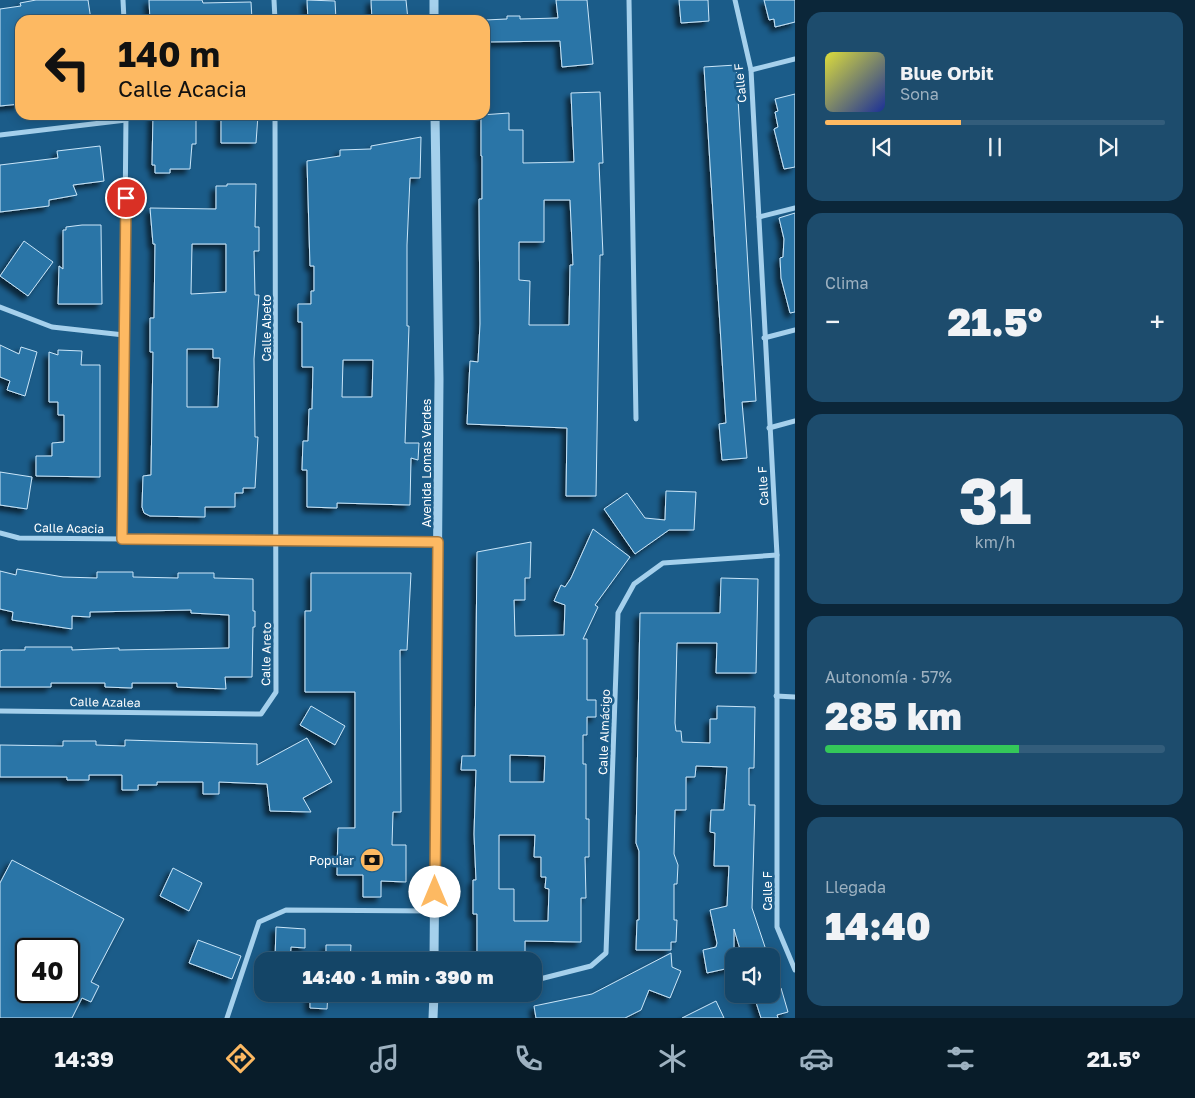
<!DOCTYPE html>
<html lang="es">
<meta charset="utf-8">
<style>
body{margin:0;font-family:"Golos Text",sans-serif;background:#1d4c6d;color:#f1f3f6;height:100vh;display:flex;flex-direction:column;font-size:19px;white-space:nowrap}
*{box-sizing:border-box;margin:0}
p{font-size:16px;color:#9db1c0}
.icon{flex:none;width:28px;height:28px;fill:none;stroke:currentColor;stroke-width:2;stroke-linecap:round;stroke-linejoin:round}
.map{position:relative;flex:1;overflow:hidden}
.sheet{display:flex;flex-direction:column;gap:12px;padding:12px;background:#0b2639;width:400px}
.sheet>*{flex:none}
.top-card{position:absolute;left:15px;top:15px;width:475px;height:105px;border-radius:15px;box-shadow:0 2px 12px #0003,0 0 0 1px #335d7b;background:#fdb962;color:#111;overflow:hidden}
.fabs{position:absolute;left:725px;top:948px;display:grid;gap:10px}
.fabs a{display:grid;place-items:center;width:55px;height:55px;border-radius:10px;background:#144567;box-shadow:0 2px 12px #0003,0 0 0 1px #335d7b;font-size:25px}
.speed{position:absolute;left:15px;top:938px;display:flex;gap:10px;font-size:25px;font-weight:700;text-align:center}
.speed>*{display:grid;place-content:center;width:65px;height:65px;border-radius:50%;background:#144567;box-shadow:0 2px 12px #0003,0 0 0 1px #335d7b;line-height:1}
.speed .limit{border:2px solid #111;border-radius:8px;background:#fff;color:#111}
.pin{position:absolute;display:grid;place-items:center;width:42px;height:42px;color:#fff;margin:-21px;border:2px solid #fff;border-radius:50%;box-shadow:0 1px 5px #0007}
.me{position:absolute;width:55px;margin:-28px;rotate:0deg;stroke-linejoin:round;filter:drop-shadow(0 0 4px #0008)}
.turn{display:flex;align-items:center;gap:18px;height:105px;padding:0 20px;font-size:22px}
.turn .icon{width:65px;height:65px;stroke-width:2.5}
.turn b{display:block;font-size:35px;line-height:42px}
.big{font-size:38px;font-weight:800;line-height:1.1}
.sheet .card{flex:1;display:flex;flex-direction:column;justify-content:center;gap:8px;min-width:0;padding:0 18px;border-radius:15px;background:#1d4c6d}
.sheet .dial{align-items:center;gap:0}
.dial b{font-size:65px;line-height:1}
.song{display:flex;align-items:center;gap:15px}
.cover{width:60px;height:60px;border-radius:8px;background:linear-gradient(135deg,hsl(60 70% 55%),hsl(230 70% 35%))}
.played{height:5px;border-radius:2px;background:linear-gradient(90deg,#fdb962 40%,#335d7b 40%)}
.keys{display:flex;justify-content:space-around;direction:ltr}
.heat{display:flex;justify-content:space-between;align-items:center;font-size:28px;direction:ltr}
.charge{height:8px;border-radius:4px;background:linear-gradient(90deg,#34c759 57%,#335d7b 0)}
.trip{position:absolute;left:254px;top:952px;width:288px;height:50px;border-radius:15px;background:#144567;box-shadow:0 2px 12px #0003,0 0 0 1px #335d7b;font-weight:800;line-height:50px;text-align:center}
.tab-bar{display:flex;height:80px;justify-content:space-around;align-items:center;background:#081c29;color:#9db1c0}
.tab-bar .icon{width:35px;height:35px}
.tab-bar .selected{color:#fdb962}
.tab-bar b{font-size:22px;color:#f1f3f6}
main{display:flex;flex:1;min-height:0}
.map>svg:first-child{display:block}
.building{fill:#2a75a7;stroke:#cae6f9;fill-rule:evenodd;filter:url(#shadow)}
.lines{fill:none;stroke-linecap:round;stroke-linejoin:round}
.minor{stroke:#a5d0ec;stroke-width:5}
.tertiary{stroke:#a5d0ec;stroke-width:9}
.route-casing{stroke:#a47840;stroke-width:12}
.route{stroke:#fdb962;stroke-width:9}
.labels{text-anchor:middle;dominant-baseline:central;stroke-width:5;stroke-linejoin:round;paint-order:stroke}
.street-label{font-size:12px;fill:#fff;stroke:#1b5c89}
.poi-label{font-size:12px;fill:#fff;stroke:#1b5c89;text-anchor:end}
</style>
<main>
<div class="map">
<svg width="795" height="1018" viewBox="0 0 795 1018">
<defs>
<filter id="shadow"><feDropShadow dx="-4.5" dy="4.5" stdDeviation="2.5" flood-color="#0009"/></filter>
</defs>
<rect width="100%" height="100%" fill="#1b5c89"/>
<g class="building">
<polygon points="36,0 88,0 91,20 20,20 20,104 0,106 0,9 21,6 20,3"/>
<polygon points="149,0 202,0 203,3 251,2 252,20 150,20"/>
<polygon points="307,0 335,1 336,20 308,20"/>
<polygon points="371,0 406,0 408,20 372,20"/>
<polygon points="556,0 587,0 593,64 562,67 560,41 486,42 485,20 507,19 507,16 520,16 520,19 558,18"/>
<polygon points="679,0 708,0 709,21 681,23"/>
<polygon points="764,0 795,0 795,22 775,27 774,19 769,20"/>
<polygon points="736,65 756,401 742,402 747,458 722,460 719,424 726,423 704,67"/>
<path d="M 600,92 L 603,163 L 599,163 L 603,255 L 600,255 L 596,496 L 566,496 L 567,428 L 467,424 L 470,361 L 478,362 L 480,324 L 479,199 L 482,199 L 482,156 L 481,156 L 481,115 L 509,113 L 509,130 L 523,130 L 523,163 L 574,162 L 571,93 ZM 544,200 L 570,200 L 573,265 L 570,265 L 569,325 L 529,325 L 530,281 L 519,280 L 519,242 L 544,242 Z"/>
<polygon points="795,94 795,167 784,169 774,129 778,127 775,112 778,111 775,99"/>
<polygon points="153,115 196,115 196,144 192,144 190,169 170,169 170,173 155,173 155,165 152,165"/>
<polygon points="221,115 258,115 256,143 221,143"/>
<path d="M 421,137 L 420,178 L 410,178 L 407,245 L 407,326 L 409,326 L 405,443 L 419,443 L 418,460 L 411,458 L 410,505 L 337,503 L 337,508 L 307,507 L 307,470 L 302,470 L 303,441 L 308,441 L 309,409 L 312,409 L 313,367 L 302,367 L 302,322 L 298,322 L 298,304 L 311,304 L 311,291 L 314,291 L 314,266 L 310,266 L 307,161 L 340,156 L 340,150 L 371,149 L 371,146 ZM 343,360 L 373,360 L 372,397 L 342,397 Z"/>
<polygon points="100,146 104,181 73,185 77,195 49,200 49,206 0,212 0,165 58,158 57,151"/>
<path d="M 227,184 L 256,184 L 255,227 L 259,227 L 259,251 L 254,251 L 255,295 L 259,295 L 254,359 L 255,437 L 258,437 L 255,488 L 243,488 L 243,493 L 235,493 L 235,507 L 205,507 L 205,517 L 150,516 L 144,513 L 142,507 L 143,476 L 151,475 L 153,352 L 150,352 L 150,318 L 154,318 L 155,244 L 153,244 L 150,208 L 216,209 L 216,186 L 227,186 ZM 192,244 L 226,244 L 226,292 L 191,294 ZM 187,349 L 213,349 L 213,358 L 220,358 L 218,407 L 187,407 Z"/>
<polygon points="795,213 795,312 790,313 781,278 780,258 783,257 784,239 779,218"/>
<polygon points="82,225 101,225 102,304 58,304 59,266 63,269 63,230 66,230 66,227"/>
<polygon points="24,241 53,262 28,296 0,276"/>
<polygon points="0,345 19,354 21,347 37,352 25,396 7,390 10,381 0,377"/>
<polygon points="58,350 82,351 81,365 100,365 100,477 36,476 36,456 52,456 52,443 64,442 64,415 58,415 58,402 49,402 49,352 58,355"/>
<polygon points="0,472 32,477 27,509 0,505"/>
<polygon points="666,491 696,492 694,530 669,530 635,554 604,509 627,493 645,518 665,520"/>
<path d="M 593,529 L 630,557 L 595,605 L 598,607 L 583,639 L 587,639 L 587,700 L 596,700 L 596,717 L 587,717 L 587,735 L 583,735 L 583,764 L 586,764 L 586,819 L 589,819 L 589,857 L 585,857 L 586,898 L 581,898 L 581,942 L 525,941 L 525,959 L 510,959 L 510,961 L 477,960 L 477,914 L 473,914 L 473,880 L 476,880 L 474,834 L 476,770 L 461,770 L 462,756 L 475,756 L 477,552 L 531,542 L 530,578 L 525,578 L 525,600 L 514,600 L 515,636 L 564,635 L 565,605 L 554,601 L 561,585 L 565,587 L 571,578 ZM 510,755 L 545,756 L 544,782 L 510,782 ZM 499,835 L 535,835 L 534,857 L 541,857 L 541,877 L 546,877 L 545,888 L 549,889 L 548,921 L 514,921 L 514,889 L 499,889 Z"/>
<polygon points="17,569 63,577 97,578 97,572 133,572 133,577 178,578 178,573 214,573 214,578 253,579 253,611 255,611 255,627 253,627 252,677 225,677 226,689 177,687 177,683 132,683 132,688 105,687 105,683 51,683 51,687 0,687 0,651 3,650 25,650 25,647 72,647 72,650 119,648 119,650 229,648 229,615 191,613 191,610 90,612 90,617 72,616 72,629 12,620 13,612 0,609 0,571 16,575"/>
<polygon points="311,573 411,573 407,650 400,650 401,812 393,812 392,845 406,845 406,882 381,881 381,897 363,897 363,875 337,875 338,828 355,828 355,692 305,692 305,611 311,611"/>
<polygon points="721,578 758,579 756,673 716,673 717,643 677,643 675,723 676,731 681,731 682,742 710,743 710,719 717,719 717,706 755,707 754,768 749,768 749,805 755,805 752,908 768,956 742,956 734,929 734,967 707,973 703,950 716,947 717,943 710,910 727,906 729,866 714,866 715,833 710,832 711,810 724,810 727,767 696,766 695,777 686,777 686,810 675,810 674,854 678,865 677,884 674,884 674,920 677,920 676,942 671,942 671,950 636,950 637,920 639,920 639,851 636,843 640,613 720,613"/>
<polygon points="311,706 345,726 335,745 300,725"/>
<polygon points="307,738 332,782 303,798 311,812 270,811 267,784 219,782 219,794 203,794 203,782 157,782 157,785 138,785 138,790 122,790 122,775 89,775 89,780 67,780 67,777 0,777 0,745 63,746 63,741 96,741 96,745 125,746 125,740 257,744 257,765"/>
<path d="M 12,860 L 124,919 L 91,982 L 99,986 L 91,1002 L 82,998 L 72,1018 L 0,1018 L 0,883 ZM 26,949 L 69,949 L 69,991 L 26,991 Z"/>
<polygon points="173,868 202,883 189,911 160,896"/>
<polygon points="276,927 305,929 305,948 291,947 290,961 275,961"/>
<polygon points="198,940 241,956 232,979 189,963"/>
<polygon points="326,945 351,945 350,961 326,961"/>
<polygon points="671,953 672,967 681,971 670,998 649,990 641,1010 625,1018 536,1018 534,1006 592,994"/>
<polygon points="781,988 788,1012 777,1015 778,1018 761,1018 754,996 771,994 771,991"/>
<polygon points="310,994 328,994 327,1009 310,1008"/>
<polygon points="716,1001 724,1018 682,1018"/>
</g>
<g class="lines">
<g class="minor">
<polyline points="123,0 124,20"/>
<polyline points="274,0 275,20"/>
<polyline points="629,0 636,419"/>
<polyline points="735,0 751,70 777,555 777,927 795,970"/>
<polyline points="751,70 795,59"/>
<polyline points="0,135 126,120"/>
<polyline points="759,217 795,208"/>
<polyline points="0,307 52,327 124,335"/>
<polyline points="764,338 795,330"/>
<polyline points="769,428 795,421"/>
<polyline points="0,533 19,538 438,542"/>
<polyline points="122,539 126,115"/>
<polyline points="776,696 795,697"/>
<polyline points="0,711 261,714 276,692 275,115"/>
<polyline points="532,981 591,966 606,953 618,613 634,584 663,563 777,555"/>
<polyline points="227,1018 259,922 286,910 435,911"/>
</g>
<g class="tertiary">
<polyline points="434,0 434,20"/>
<polyline points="434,961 439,379 435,115"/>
<polyline points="433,1018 434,994"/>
</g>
</g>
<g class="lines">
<g class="route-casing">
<polyline id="route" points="126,198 122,539 438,542 435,892"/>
</g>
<use href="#route" class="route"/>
</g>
<defs>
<g id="bank-disc" transform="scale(1.25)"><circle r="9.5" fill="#fdb962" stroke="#1b5c89"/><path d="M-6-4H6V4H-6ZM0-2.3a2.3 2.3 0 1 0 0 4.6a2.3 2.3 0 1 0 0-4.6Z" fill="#111"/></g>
</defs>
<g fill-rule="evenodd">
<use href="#bank-disc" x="372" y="860"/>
</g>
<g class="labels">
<g class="street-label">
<text transform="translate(740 83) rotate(-96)">Calle F</text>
<text transform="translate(266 328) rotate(-90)">Calle Abeto</text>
<text transform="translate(426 463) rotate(-90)">Avenida Lomas Verdes</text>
<text transform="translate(763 486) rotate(-93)">Calle F</text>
<text transform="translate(69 528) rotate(1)">Calle Acacia</text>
<text transform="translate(266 654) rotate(-89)">Calle Areto</text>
<text transform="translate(105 702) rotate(1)">Calle Azalea</text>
<text transform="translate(604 732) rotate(-88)">Calle Almácigo</text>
<text transform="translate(767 891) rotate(-90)">Calle F</text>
</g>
<g class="poi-label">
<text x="354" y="860">Popular</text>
</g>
</g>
</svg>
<div class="fabs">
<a><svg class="icon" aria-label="sound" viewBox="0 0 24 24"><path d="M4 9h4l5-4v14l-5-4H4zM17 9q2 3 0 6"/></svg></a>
</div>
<div class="speed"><div class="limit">40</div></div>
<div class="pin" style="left:126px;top:198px;background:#d93025"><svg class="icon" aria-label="arrive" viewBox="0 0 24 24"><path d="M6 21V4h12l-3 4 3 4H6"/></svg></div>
<svg class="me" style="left:435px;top:892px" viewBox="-20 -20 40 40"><circle r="19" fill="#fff"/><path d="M0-13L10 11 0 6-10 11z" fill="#fdb962"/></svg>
<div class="trip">14:40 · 1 min · 390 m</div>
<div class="top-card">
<div class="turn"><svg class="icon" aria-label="left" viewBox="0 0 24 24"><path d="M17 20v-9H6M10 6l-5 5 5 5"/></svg><div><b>140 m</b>Calle Acacia</div></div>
</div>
</div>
<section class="sheet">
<div class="card">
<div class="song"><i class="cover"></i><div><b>Blue Orbit</b><p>Sona</p></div></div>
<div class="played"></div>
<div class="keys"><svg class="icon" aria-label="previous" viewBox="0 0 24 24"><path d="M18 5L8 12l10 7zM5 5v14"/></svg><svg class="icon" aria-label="pause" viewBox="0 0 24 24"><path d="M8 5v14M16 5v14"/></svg><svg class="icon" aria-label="next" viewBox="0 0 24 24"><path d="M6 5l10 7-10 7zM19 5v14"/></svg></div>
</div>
<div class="card"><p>Clima</p>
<div class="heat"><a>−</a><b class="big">21.5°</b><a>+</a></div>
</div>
<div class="card dial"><b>31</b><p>km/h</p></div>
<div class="card"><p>Autonomía · 57%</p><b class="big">285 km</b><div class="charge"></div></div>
<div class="card"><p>Llegada</p><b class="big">14:40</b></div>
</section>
</main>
<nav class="tab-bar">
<b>14:39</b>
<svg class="icon selected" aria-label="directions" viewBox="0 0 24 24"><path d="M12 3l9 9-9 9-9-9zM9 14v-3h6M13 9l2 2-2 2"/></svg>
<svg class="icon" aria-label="music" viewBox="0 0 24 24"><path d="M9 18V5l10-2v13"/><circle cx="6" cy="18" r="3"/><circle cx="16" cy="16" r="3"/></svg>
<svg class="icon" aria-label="phone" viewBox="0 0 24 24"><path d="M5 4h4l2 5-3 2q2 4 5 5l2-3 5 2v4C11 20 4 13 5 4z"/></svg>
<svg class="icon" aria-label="climate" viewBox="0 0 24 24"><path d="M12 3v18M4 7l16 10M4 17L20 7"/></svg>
<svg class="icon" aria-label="car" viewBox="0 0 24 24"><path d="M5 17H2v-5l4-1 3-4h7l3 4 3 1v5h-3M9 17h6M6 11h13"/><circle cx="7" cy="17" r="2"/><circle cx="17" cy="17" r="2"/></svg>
<svg class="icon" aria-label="filters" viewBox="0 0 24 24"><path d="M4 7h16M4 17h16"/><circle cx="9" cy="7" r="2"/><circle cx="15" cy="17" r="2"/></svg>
<b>21.5°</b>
</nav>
